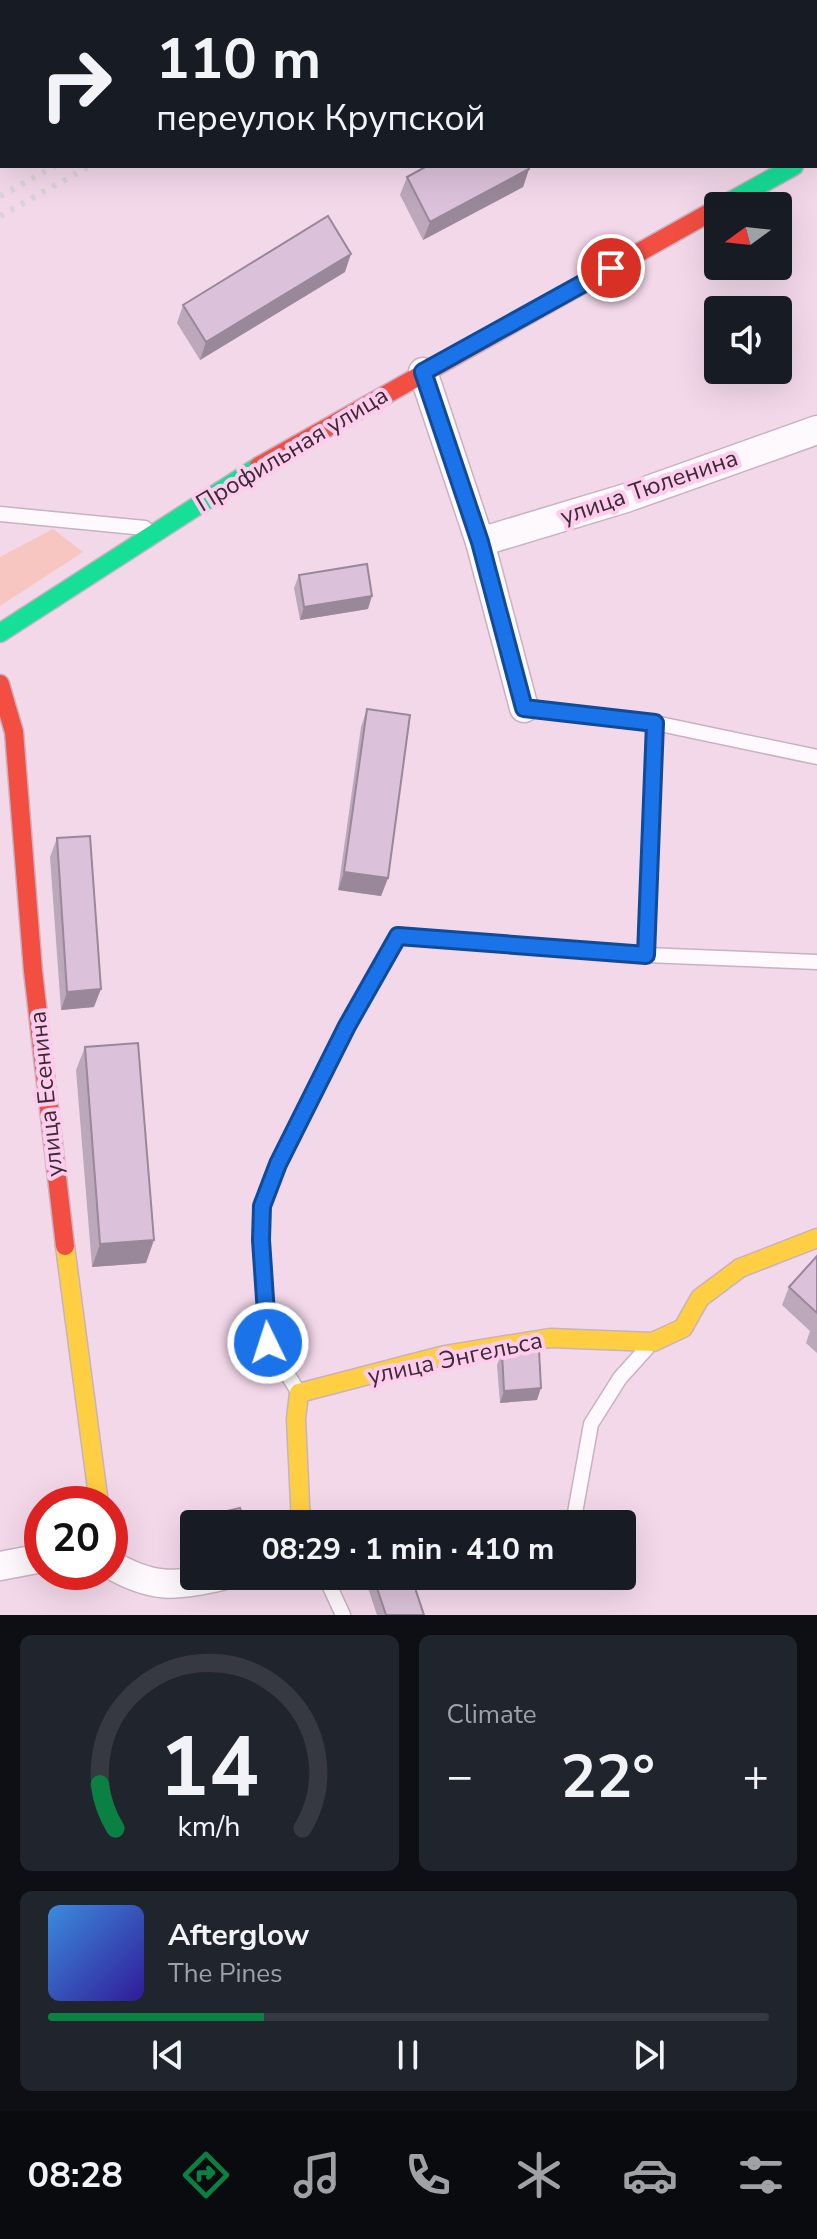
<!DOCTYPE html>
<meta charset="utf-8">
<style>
body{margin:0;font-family:"Nunito Sans",sans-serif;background:#20242c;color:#f1f3f6;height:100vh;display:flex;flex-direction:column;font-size:30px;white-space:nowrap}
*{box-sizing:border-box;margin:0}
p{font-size:26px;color:#9ea1a6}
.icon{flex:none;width:44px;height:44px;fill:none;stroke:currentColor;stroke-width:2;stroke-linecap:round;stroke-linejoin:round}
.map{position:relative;height:1615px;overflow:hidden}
.details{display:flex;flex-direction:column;gap:20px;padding:20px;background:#0d0f14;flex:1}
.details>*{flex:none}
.banner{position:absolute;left:0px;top:0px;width:818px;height:168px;box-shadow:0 8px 32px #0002;background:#171b24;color:#f1f3f6;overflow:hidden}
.needle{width:52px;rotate:255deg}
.controls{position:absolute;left:704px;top:192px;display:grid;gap:16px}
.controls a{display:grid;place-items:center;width:88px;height:88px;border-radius:8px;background:#171b24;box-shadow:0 8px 32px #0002;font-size:40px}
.speed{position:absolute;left:24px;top:1486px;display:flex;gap:16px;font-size:40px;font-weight:700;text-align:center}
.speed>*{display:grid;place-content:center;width:104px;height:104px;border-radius:50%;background:#171b24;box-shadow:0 8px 32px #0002;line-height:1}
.speed .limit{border:12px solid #d22;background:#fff;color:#111}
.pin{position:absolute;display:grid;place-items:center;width:68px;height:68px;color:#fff;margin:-34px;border:4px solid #fff;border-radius:50%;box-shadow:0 2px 8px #0007}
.me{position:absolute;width:88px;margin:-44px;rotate:356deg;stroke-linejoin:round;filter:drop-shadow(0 0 6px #0008)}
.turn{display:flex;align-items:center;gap:28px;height:168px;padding:0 24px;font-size:36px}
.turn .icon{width:104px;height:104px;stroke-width:2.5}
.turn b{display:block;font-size:56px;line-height:68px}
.big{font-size:60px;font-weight:700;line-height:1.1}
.details .widget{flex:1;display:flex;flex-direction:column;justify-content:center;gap:12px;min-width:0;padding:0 28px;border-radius:12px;background:#20242c}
.details .dial{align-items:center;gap:0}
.dial svg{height:208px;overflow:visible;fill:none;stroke:#363941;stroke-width:7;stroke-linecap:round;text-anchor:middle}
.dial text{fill:#f1f3f6;stroke:none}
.song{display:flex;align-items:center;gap:24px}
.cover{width:96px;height:96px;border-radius:12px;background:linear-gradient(135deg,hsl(210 70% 55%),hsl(250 70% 35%))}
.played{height:8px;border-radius:4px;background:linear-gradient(90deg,#0b8043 30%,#363941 30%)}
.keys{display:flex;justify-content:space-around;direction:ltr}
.heat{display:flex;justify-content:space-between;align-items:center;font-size:44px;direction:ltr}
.details .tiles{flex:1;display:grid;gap:20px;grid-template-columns:1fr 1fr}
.widget:last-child{grid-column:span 2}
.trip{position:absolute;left:180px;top:1510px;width:456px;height:80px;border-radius:8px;background:#171b24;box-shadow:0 8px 32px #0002;font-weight:700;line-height:80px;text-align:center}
.tab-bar{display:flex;height:128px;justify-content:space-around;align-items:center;background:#090b0e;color:#9ea1a6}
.tab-bar .icon{width:56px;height:56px}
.tab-bar .on{color:#0b8043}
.tab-bar b{font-size:36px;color:#f1f3f6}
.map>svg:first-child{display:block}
.green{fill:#f8c6c1}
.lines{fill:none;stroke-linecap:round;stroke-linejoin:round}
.lane-casing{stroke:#c7b2c0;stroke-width:17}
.street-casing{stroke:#c7b2c0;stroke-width:31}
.fast-casing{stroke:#c7b2c0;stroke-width:21}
.slow-casing{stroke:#c7b2c0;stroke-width:21}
.jam-casing{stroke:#c7b2c0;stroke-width:21}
.path{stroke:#ded6dc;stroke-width:5;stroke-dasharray:8 4;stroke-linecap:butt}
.lane{stroke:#fdf9fc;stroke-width:14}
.street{stroke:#fdf9fc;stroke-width:28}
.fast{stroke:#16e098;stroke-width:18}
.slow{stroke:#ffcf43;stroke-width:18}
.jam{stroke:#f24e42;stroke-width:18}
.rail{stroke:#dad3d8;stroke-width:6;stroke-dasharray:4 8;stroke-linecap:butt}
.wall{fill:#bca7bb}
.shaded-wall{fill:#989}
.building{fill:#dbc2da;stroke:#989;stroke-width:2}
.route-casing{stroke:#114b97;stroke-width:20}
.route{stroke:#1a73e8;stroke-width:14}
.labels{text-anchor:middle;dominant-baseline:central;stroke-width:8;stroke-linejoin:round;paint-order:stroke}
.street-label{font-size:24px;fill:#3c2a36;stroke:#fecded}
</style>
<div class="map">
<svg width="817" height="1615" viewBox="0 0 817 1615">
<rect width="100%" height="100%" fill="#f3d8ea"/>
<polygon class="green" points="53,529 83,552 0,606 0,557"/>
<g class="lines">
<g class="lane-casing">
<g id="lane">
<polyline points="0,514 145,528"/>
<polyline points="524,708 655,723 817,757"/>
<polyline points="646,955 655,723"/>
<polyline points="299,1393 268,1343 261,1240 262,1206 278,1164 347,1026 398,936 646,955 817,962"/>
<polyline points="573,1524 591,1424 620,1378 647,1348"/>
<polyline points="325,1576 343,1615"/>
</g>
</g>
<g class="street-casing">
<g id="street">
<polyline points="423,372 480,542 524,708"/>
<polyline points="480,542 626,498 817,430"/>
<path d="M 110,1564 C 152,1589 176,1587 222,1576"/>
<polyline points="0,1566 42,1558"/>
</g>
</g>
<g class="fast-casing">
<g id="fast">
<polyline points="722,206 794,166"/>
<polyline points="0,633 259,466"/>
</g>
</g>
<g class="slow-casing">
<g id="slow">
<polyline points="65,1246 99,1504"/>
<polyline points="301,1524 296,1419 299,1393 445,1355 550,1338 653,1342 683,1328 700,1298 740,1268 817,1238"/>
</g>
</g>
<g class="jam-casing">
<g id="jam">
<polyline points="259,466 718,208"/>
<polyline points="0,684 14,732 33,971 65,1246"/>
</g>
</g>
<polyline class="path" points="329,0 330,2"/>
<use href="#lane" class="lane"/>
<use href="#street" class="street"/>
<use href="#fast" class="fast"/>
<use href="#slow" class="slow"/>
<use href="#jam" class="jam"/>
<g class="rail">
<polyline points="351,2 354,0"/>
<polyline points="385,2 389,0"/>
<polyline points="0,196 55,166"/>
<polyline points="0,216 90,166"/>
</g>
</g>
<g class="wall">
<polygon points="529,169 523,187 423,240 400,195 407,177"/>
<polygon points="345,272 200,360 177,323 183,305"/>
<polygon points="299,575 368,609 300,620 294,588"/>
<polygon points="367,709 388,878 381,896 338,890 361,727"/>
<polygon points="57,838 94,1007 61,1010 50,857"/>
<polygon points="85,1047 146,1263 92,1267 76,1070"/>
<polygon points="817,1256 817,1353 806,1343 810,1331 782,1305 789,1287"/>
<polygon points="502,1352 537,1400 500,1403 497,1365"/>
<polygon points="364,1576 421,1576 420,1579 412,1581 424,1615 377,1615"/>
</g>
<g class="shaded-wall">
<polygon points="529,169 523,187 423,240 430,222"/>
<polygon points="351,254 345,272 200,360 206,342"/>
<polygon points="372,596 368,609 300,620 304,607"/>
<polygon points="344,872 388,878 381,896 338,890"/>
<polygon points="101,989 94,1007 61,1010 67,992"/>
<polygon points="154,1240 146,1263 92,1267 100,1244"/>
<polygon points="541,1388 537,1400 500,1403 504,1391"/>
<polygon points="407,1576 421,1576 420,1579 405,1584"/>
</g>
<g class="building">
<polygon points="783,0 817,0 817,17 816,18 816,2 779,2"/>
<polygon points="427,166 528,166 529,169 430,222 407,177"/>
<polygon points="328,216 351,254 206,342 183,305"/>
<polygon points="367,564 372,596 304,607 299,575"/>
<polygon points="367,709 410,715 388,878 344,872"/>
<polygon points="90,836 101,989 67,992 57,838"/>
<polygon points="138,1043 154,1240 100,1244 85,1047"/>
<polygon points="817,1256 817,1313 789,1287"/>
<polygon points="539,1350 541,1388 504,1391 502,1352"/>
<polygon points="240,1508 245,1524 212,1524 210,1515"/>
<polygon points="373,1576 411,1576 424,1615 386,1615"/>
</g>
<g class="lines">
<g class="route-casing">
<polyline id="route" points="268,1343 261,1240 262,1206 278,1164 347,1026 398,936 646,955 655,723 524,708 480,542 423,372 611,268"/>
</g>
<use href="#route" class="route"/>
</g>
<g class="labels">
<g class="street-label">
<text transform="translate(292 449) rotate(-31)">Профильная улица</text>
<text transform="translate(649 487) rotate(-19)">улица Тюленина</text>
<text transform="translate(46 1094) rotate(-96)">улица Есенина</text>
<text transform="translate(455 1358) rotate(-12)">улица Энгельса</text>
</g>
</g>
</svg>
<div class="controls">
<a><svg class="needle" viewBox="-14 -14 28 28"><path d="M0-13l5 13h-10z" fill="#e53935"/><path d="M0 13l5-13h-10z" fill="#9ea1a6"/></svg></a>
<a><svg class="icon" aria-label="sound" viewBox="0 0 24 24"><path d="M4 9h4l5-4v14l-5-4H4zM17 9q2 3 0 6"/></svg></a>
</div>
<div class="speed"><div class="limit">20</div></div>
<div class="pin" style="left:611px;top:268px;background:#d93025"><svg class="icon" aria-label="arrive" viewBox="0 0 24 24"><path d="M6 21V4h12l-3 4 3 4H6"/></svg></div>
<svg class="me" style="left:268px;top:1343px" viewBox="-20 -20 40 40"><circle r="17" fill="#1a73e8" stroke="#fff" stroke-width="3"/><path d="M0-11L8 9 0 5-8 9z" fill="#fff"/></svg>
<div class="trip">08:29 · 1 min · 410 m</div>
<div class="banner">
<div class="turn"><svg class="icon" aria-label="right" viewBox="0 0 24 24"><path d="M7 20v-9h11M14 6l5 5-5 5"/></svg><div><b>110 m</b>переулок Крупской</div></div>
</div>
</div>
<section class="details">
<div class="tiles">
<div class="widget dial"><svg viewBox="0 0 100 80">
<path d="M14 69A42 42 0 1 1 86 69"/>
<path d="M14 69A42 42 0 0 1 8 52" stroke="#0b8043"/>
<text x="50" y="56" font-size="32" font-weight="700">14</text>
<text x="50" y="72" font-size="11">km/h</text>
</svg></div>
<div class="widget"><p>Climate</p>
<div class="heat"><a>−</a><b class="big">22°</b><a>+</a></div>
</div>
<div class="widget">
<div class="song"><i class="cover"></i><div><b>Afterglow</b><p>The Pines</p></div></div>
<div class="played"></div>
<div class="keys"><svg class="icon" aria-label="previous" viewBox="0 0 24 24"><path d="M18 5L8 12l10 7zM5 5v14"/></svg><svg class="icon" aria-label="pause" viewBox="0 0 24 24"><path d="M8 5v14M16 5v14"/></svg><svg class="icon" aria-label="next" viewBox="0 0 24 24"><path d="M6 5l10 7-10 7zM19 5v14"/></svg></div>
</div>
</div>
</section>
<nav class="tab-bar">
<b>08:28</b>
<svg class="icon on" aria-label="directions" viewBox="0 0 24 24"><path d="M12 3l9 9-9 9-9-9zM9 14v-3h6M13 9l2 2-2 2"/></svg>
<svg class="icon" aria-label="music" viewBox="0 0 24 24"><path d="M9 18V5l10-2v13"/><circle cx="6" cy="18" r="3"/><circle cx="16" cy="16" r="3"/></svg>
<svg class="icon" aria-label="phone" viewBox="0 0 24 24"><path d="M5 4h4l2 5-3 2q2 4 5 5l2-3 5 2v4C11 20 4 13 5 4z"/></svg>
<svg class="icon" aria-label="climate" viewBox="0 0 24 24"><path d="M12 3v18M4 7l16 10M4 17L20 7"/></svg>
<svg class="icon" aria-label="car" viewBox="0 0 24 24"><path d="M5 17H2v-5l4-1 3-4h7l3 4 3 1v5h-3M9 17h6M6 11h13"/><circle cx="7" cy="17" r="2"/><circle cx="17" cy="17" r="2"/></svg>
<svg class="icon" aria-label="filters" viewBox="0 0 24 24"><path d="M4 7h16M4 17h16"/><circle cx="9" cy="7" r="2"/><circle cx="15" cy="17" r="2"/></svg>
</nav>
